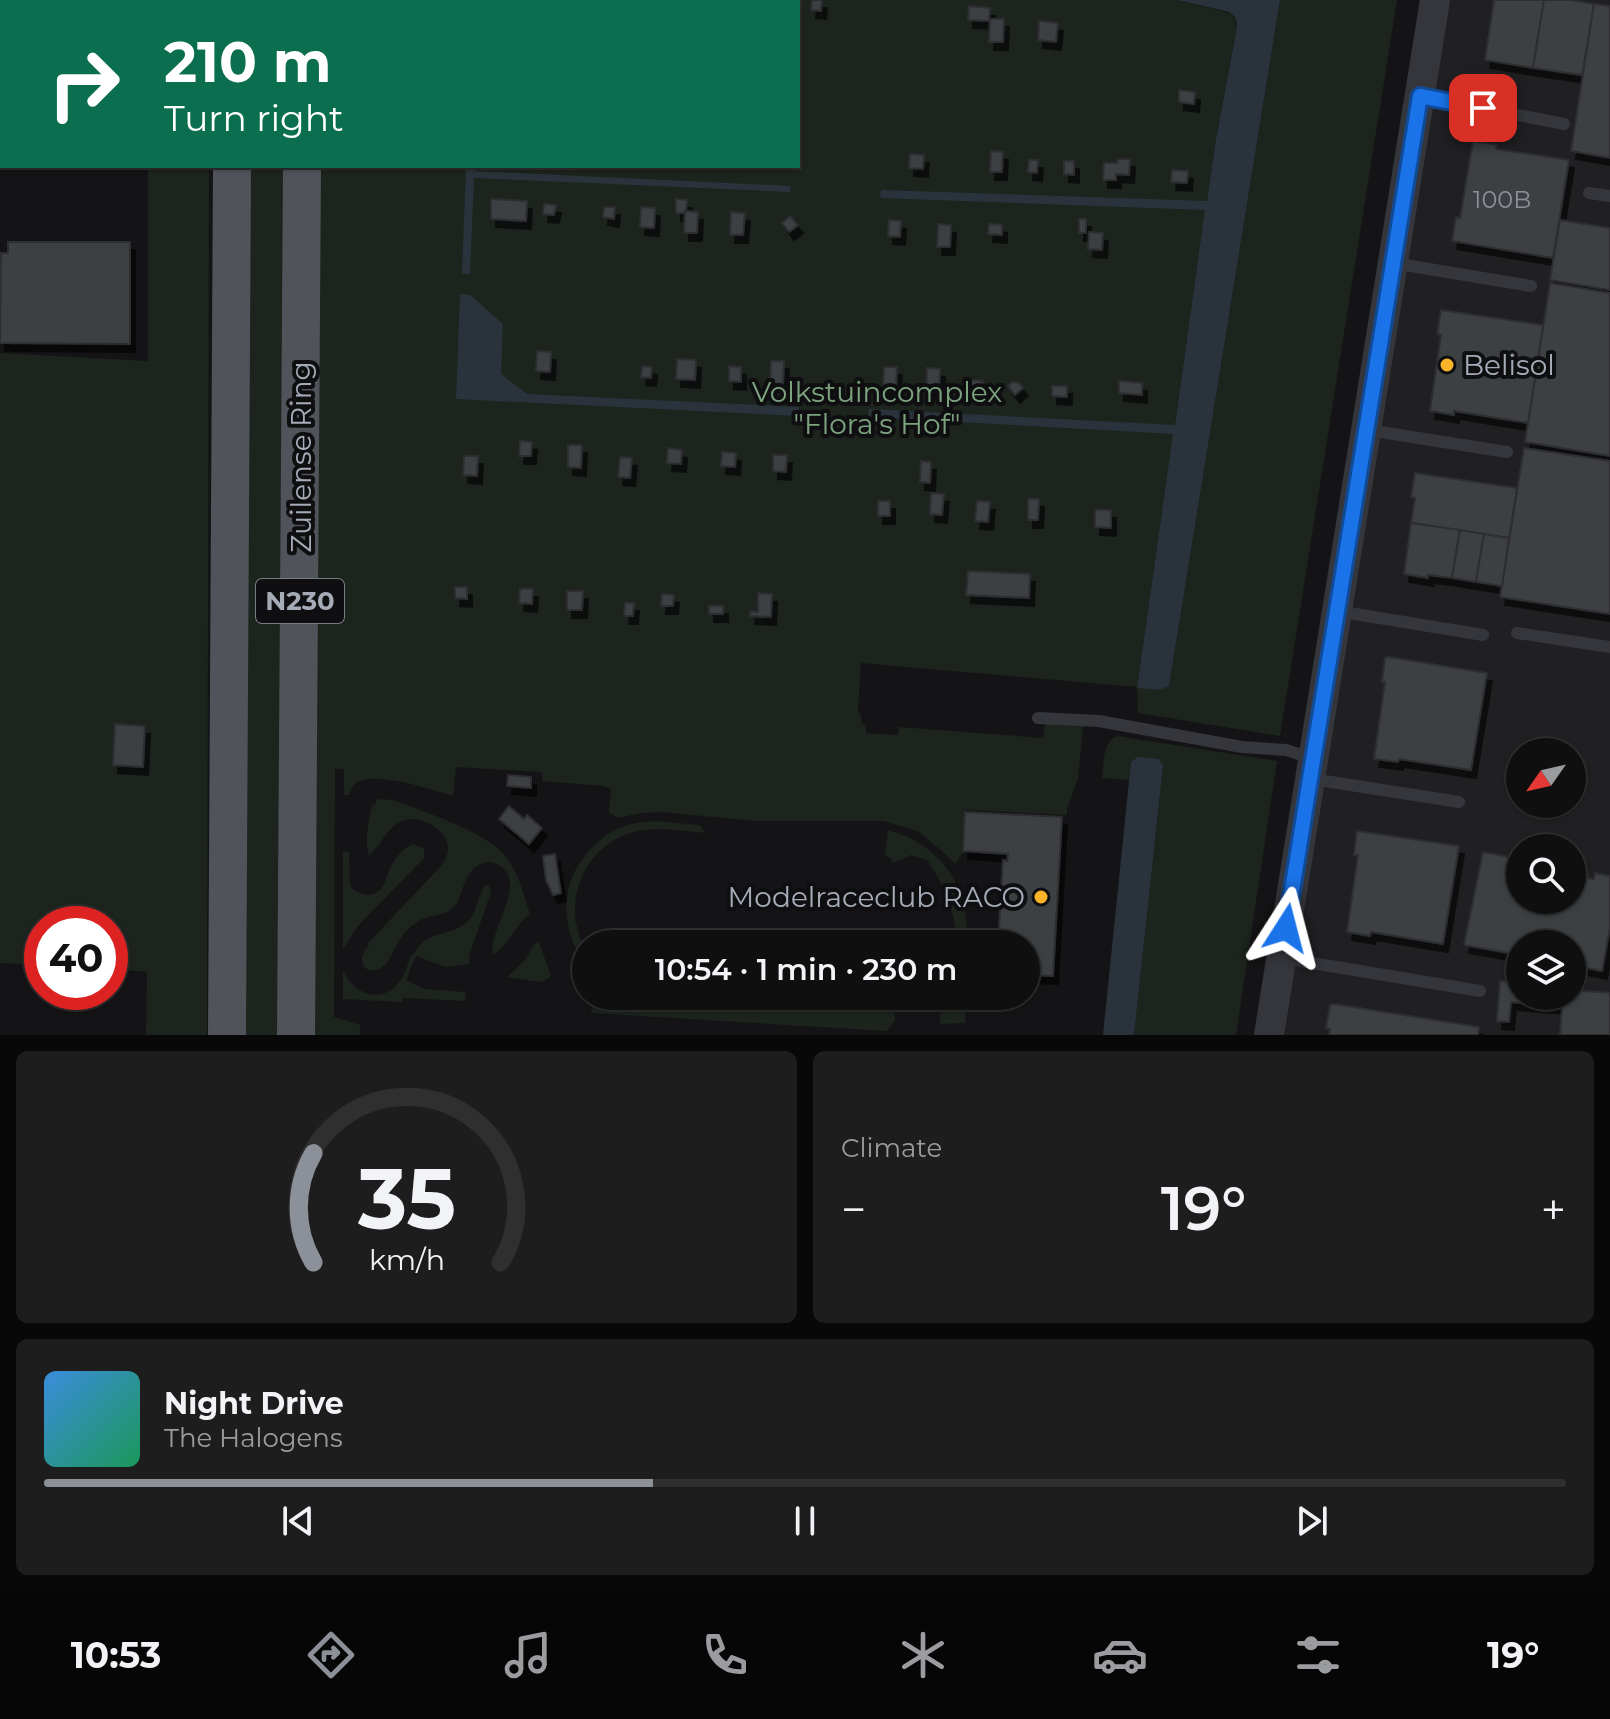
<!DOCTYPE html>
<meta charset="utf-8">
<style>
body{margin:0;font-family:Montserrat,sans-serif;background:#1d1d1e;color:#f1f3f6;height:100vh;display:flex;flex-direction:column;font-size:30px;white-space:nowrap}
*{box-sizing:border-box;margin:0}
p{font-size:26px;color:#9b9c9f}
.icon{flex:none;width:44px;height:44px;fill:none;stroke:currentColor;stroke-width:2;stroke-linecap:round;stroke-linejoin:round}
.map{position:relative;height:1035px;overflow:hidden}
.side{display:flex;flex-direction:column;gap:16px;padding:16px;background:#080809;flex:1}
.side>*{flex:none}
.hud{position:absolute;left:0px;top:0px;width:800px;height:168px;box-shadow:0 2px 6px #0004,0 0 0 2px #2f2f30;background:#0b6e4f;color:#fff;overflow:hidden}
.needle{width:52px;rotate:236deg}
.tools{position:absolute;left:1506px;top:738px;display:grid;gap:16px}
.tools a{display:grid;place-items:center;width:80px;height:80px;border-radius:50%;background:#0f0f10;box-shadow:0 2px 6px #0004,0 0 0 2px #2f2f30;font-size:40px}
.speed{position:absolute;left:24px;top:906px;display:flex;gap:16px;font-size:40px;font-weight:700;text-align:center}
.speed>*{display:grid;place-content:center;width:104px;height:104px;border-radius:50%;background:#0f0f10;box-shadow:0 2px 6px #0004,0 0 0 2px #2f2f30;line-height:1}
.speed .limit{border:12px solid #d22;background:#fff;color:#111}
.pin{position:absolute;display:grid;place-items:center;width:68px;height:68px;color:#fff;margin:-34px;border-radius:16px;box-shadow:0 4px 12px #0006}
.me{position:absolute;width:88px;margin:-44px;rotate:9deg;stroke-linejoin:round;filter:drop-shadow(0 0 6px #0008)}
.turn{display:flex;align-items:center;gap:28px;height:168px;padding:0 32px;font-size:36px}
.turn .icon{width:104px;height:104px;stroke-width:2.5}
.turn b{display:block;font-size:56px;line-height:68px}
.big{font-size:60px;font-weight:600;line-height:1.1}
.side .tile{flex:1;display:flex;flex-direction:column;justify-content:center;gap:12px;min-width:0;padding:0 28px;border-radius:12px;background:#1d1d1e}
.side .dial{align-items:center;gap:0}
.dial svg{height:208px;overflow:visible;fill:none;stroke:#2f2f30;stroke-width:7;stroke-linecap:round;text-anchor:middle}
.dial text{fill:#f1f3f6;stroke:none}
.song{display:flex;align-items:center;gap:24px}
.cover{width:96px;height:96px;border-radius:12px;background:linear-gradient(135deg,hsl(210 70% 55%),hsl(150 70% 35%))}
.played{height:8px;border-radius:4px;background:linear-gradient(90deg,#8c9099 40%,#2f2f30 40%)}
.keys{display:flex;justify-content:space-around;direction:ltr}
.heat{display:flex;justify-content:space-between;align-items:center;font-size:44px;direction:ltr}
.side .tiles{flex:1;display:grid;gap:16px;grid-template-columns:1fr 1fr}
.tile:last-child{grid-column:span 2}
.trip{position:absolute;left:572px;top:930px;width:468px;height:80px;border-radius:40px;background:#0f0f10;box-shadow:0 2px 6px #0004,0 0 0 2px #2f2f30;font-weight:600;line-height:80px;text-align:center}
.tabs{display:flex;height:128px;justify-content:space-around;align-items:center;background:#060606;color:#9b9c9f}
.tabs .icon{width:56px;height:56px}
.tabs .selected{color:#8c9099}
.tabs b{font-size:36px;color:#f1f3f6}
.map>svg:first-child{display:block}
.built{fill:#202023;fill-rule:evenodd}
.green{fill:#1c241d}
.water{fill:#2a333b}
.building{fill:#3e3f43;stroke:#2e2e32;stroke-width:2;filter:url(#shadow)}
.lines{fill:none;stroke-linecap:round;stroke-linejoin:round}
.service{stroke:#35363b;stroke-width:12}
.tertiary{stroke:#35363b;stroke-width:30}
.primary{stroke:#51535b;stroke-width:38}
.route-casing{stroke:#114b97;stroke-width:20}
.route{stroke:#1a73e8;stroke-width:14}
.poi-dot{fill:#f9b42a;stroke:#0f0f11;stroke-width:3}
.labels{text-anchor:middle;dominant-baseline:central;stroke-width:8;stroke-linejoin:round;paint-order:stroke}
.number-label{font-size:24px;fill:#8b909a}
.shield{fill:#0f0f11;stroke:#787c85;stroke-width:2}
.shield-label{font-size:26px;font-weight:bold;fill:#a5abb7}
.poi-label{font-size:28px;fill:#a5abb7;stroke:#0f0f11;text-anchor:start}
.park-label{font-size:28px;fill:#7ca37e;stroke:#0f0f11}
.street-label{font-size:28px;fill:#a5abb7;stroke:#0f0f11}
</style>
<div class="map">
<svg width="1610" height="1035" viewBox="0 0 1610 1035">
<defs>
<filter id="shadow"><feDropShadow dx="5" dy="8" stdDeviation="0" flood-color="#0009"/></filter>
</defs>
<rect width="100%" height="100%" fill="#141416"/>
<path class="built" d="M 1437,0 L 1610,0 L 1610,1035 L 1267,1035 ZM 1520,752 L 1572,752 L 1572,804 L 1520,804 ZM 1520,848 L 1572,848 L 1572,900 L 1520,900 ZM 1520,944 L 1572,944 L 1572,996 L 1520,996 Z"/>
<g class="green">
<path d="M 318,0 L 1177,0 L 1233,14 L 1237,27 L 1216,139 L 1137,687 L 1160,690 L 1169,685 L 1280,0 L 1397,0 L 1280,736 L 1138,713 L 1137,687 L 861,663 L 858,711 L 861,716 L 862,724 L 866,725 L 866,733 L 898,735 L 899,727 L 1043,738 L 1045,723 L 1079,724 L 1083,726 L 1078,778 L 1067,809 L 1067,815 L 966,810 L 963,853 L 955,864 L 941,850 L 917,831 L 883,821 L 755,821 L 662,812 L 641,813 L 618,818 L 609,813 L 611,789 L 603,786 L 542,781 L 542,772 L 456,767 L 453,796 C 433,790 371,769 355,784 C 351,787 351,791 349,795 L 344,795 L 344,769 L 335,769 L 334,1017 L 360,1025 L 360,1035 L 312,1035 L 317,166 L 798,166 L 798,2 L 318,2 Z"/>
<polygon points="148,166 209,166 207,1035 146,1035 147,972 110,969 110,924 42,924 42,965 0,963 0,353 148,361"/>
<polygon points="249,166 286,166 284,1035 245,1035"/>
<path d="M 1117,736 L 1277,761 L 1236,1035 L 1134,1035 L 1163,766 L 1131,762 L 1129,780 L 1102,778 C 1104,764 1102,742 1117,736 Z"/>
<path d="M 377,799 L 389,800 L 390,799 C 420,810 482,831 502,852 C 518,869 523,893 530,914 C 515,925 510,945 493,955 C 487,930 531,881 497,864 C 491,861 484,862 479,865 C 466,872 463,890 458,901 C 449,919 432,912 417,922 C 404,930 398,942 391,956 C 377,984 349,967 369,945 L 368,943 L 441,866 C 445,860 448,855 448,848 C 447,827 416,812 398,823 C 385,831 380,847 369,856 C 364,840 369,821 372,804 L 375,805 Z"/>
<path d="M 656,821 L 699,825 L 706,833 C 685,831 664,827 644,830 C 602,835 573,873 575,914 C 576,933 586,949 586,968 C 562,930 557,886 589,851 C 597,842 607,833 619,828 C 631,823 644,822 656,821 Z"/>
<path d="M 888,830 C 897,833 908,836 917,842 C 955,864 969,902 967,944 L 956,944 C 957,915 944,884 927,860 L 911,855 L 893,863 L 890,858 L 885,856 Z"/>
<path d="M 413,844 L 424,848 L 424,858 L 357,927 L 343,949 L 343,852 L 349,851 L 350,886 C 360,897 375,899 384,885 C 385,883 387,875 388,873 C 393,861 402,848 413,844 Z"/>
<path d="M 486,885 L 489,886 L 491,892 L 470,953 L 469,964 L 445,967 L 416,956 L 406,980 L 424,989 L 465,992 L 466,1001 L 403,998 L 402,1002 L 343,999 L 343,970 C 354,996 383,1005 401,980 C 406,973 408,963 411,955 L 413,955 C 426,930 448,937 466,923 C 478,913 477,895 486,885 Z"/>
<polygon points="539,942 550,973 550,978 541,982 507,977 525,960 535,943"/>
<polygon points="594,996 894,996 895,1020 887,1031 591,1013"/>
<polygon points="941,996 966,996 965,1023 940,1024"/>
</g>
<g class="water">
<path d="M 1177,0 L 1280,0 L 1169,686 L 1160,690 L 1137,688 L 1173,434 L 868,417 L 869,409 L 1175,425 L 1205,210 L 880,198 L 881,190 L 1207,201 L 1216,139 L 1237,27 C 1237,20 1235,15 1229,12 Z"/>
<polygon points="466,166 474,166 475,171 791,186 790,192 474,178 470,274 462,274"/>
<polygon points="460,294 470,295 503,324 501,374 527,394 799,407 798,416 456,399"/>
<polygon points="1138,757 1159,759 1163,766 1134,1035 1103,1035 1131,762"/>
</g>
<g class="building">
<polygon points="0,0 149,0 149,2 2,2 2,55 0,55"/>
<polygon points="812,0 822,0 821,11 811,10"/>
<polygon points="1494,0 1544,0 1533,68 1485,60"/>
<polygon points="1544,0 1571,0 1594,4 1582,75 1533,68"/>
<polygon points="1594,4 1610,6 1610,158 1571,151"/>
<polygon points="969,6 990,8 989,21 968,20"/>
<polygon points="990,19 1004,19 1003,42 989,42"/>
<polygon points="1039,21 1058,23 1056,42 1038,40"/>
<polygon points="1179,90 1195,92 1194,104 1179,102"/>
<polygon points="1473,141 1497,145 1496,149 1569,160 1553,258 1452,241 1456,217 1460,218"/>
<polygon points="991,151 1003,152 1002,172 990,172"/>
<polygon points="910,154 924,155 923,169 909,168"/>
<polygon points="1118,159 1130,159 1129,175 1116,174 1116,180 1103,180 1104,163 1117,163"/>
<polygon points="1029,160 1038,160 1037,173 1028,172"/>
<polygon points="1064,161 1074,161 1074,175 1064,174"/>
<polygon points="1172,170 1188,171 1187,183 1171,182"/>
<polygon points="491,199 527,201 526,221 491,219"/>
<polygon points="676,199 687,200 686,211 684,213 676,213"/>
<polygon points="544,204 556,205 554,215 543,214"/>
<polygon points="604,207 615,207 614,219 603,217"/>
<polygon points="641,207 655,208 654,228 640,227"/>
<polygon points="685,211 698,212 697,233 684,233"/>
<polygon points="731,212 745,213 743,235 730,235"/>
<polygon points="790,216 798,225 789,232 782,223"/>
<rect x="1079" y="219" width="7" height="14"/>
<polygon points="889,220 901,221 900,237 888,236"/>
<polygon points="1560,220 1610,228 1610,290 1550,280"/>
<polygon points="938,224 951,225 950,247 937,247"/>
<polygon points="989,224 1002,225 1002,235 988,234"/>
<polygon points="1089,232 1103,233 1102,250 1088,249"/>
<polygon points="8,242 130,242 130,344 0,343 1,253 8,253"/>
<polygon points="1550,283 1610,293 1610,456 1525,442"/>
<polygon points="1441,310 1543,325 1528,423 1454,411 1454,415 1430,411 1441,335 1437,334"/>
<polygon points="537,351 551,352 550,372 536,371"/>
<polygon points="677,359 696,360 695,380 676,379"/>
<polygon points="771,361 784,361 783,384 770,384"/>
<polygon points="642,366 652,367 651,378 641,377"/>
<polygon points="729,366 741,367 741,382 729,381"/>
<polygon points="884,367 897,367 896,390 883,389"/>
<polygon points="927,368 940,369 939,392 926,391"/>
<polygon points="971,380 983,381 982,395 970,395"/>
<polygon points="1119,381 1142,383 1142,395 1119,393"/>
<polygon points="1013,382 1019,383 1023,388 1015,395 1008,386"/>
<polygon points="1052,386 1067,386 1067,397 1052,396"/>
<polygon points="520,441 532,442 531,456 519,456"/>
<polygon points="568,445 582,445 581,468 568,467"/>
<polygon points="668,448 682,450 681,464 667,463"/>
<polygon points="1524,448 1610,461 1610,614 1500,597"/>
<polygon points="722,452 736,453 735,467 721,466"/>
<polygon points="773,455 787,455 786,472 773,471"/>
<polygon points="464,456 478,456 477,476 463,475"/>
<polygon points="620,457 632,458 630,478 618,477"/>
<polygon points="921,461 931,462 930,483 920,482"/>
<polygon points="1415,473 1517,488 1509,538 1411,523 1415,498 1411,497"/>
<polygon points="931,493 944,494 942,515 930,514"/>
<polygon points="1028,499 1039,499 1038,520 1028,520"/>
<rect x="878" y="501" width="12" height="15"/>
<polygon points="977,501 990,502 988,522 975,521"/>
<polygon points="1095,510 1111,510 1111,528 1095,527"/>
<polygon points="1411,523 1460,530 1452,578 1428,575 1428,578 1404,574"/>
<polygon points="1460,530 1484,534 1476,582 1452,578"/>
<polygon points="1484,534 1509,538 1502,586 1476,582"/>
<polygon points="968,571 1030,574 1029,598 966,595"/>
<polygon points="455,587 467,587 467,599 455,598"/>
<polygon points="520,589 533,589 532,604 519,603"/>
<polygon points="567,591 583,591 582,610 567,610"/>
<polygon points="758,593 772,594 771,617 750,616 751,611 758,612"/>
<polygon points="662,594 674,595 673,606 661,606"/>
<polygon points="625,603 634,603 633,616 624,616"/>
<rect x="709" y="606" width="14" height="8"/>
<polygon points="1389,657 1487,673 1471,770 1399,759 1398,762 1374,759 1385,682 1382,682 1385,658"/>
<polygon points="115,724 145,726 143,767 113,765"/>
<polygon points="508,775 531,777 531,788 507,786"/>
<polygon points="509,806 524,819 527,815 542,828 529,844 499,819"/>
<polygon points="965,812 1062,817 1053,976 1026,975 1026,944 998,944 1003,860 1007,861 1008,854 963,851"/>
<polygon points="1357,831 1459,846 1443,944 1371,932 1370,936 1347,932 1358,855 1354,855"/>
<polygon points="1483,852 1520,859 1520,900 1572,900 1572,875 1579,876 1579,872 1588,874 1587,878 1594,879 1595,873 1610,876 1610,927 1602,971 1572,965 1572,944 1520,944 1520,955 1464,945"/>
<polygon points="555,854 561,893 553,895 546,880 543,856"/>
<polygon points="1500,981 1520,983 1520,996 1561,996 1561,1006 1511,1002 1509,1022 1497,1021"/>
<polygon points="1572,990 1610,993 1610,1035 1560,1035 1563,996 1572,996"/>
<polygon points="1334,1004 1479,1027 1478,1035 1329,1035 1330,1029 1326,1028 1330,1005"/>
</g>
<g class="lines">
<g class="service">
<polyline points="1420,96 1564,124"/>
<polyline points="1589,193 1610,196"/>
<polyline points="1393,263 1531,286"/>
<polyline points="1368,430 1507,452"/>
<polyline points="1337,611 1483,635"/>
<polyline points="1517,633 1610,647"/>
<polyline points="1038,718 1099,721 1242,747 1286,750 1311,758"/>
<polyline points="1312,779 1459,802"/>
<polyline points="1282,958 1480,991"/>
</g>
<polyline class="tertiary" points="1269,1035 1435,0"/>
<g class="primary">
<polyline points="302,0 302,2"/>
<polyline points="234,2 234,0"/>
<polyline points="227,1035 232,166"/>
<polyline points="296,1035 302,166"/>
</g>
</g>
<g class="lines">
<g class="route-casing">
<polyline id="route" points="1286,928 1420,96 1483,108"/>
</g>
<use href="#route" class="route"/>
</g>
<g class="poi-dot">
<circle cx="1447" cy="365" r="8"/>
<circle cx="1041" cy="897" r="8"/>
</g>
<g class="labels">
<g class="number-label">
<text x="1502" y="199">100B</text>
</g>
<rect class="shield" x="256" y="579" width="88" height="44" rx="6"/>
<g class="shield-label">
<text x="300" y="601">N230</text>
</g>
<g class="poi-label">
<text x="1463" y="365">Belisol</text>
<text x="1025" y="897" text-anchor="end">Modelraceclub RACO</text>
</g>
<g class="park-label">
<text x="877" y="392">Volkstuincomplex<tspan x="877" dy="32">"Flora's Hof"</tspan></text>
</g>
<g class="street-label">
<text transform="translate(301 457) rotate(-90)">Zuilense Ring</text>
</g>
</g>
</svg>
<div class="tools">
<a><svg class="needle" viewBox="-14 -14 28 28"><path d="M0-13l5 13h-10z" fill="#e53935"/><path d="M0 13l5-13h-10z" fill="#9b9c9f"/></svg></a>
<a><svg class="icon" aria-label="search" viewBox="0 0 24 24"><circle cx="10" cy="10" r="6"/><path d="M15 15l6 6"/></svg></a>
<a><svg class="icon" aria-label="layers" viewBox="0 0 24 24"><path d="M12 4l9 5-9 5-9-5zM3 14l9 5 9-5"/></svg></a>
</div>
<div class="speed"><div class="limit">40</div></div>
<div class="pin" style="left:1483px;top:108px;background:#d93025"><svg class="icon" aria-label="arrive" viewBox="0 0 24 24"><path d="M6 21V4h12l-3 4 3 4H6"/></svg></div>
<svg class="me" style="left:1286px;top:928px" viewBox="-20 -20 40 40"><path d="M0-17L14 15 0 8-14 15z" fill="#1a73e8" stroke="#fff" stroke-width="4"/></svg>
<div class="trip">10:54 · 1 min · 230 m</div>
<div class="hud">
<div class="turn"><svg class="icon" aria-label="right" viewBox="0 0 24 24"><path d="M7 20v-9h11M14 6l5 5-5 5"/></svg><div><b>210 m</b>Turn right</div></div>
</div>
</div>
<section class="side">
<div class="tiles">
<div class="tile dial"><svg viewBox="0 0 100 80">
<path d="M14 69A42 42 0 1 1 86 69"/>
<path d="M14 69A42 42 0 0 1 14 27" stroke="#8c9099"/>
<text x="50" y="56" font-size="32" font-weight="700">35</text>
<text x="50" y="72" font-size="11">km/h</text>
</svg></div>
<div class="tile"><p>Climate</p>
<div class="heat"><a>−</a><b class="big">19°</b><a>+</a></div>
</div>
<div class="tile">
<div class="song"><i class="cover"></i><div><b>Night Drive</b><p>The Halogens</p></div></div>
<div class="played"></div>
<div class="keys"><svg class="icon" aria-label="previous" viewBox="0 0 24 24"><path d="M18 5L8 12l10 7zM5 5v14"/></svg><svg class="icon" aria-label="pause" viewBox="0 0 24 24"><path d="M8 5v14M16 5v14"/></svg><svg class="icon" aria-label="next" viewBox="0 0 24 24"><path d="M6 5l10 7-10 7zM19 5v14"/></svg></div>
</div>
</div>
</section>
<nav class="tabs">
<b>10:53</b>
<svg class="icon selected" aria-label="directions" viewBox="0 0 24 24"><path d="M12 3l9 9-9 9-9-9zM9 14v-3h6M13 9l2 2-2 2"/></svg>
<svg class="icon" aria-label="music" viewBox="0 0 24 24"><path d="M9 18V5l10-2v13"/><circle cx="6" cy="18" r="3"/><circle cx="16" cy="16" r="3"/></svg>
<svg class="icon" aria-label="phone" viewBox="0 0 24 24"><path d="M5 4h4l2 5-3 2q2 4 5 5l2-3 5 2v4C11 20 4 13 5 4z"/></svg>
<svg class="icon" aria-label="climate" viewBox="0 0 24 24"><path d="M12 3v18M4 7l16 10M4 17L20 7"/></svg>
<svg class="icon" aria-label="car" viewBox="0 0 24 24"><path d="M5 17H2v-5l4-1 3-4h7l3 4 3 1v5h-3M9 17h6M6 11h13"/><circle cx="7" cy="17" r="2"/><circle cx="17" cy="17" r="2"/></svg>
<svg class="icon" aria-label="filters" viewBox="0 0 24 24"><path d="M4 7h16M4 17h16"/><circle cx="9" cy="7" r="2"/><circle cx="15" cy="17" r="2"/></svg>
<b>19°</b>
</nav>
